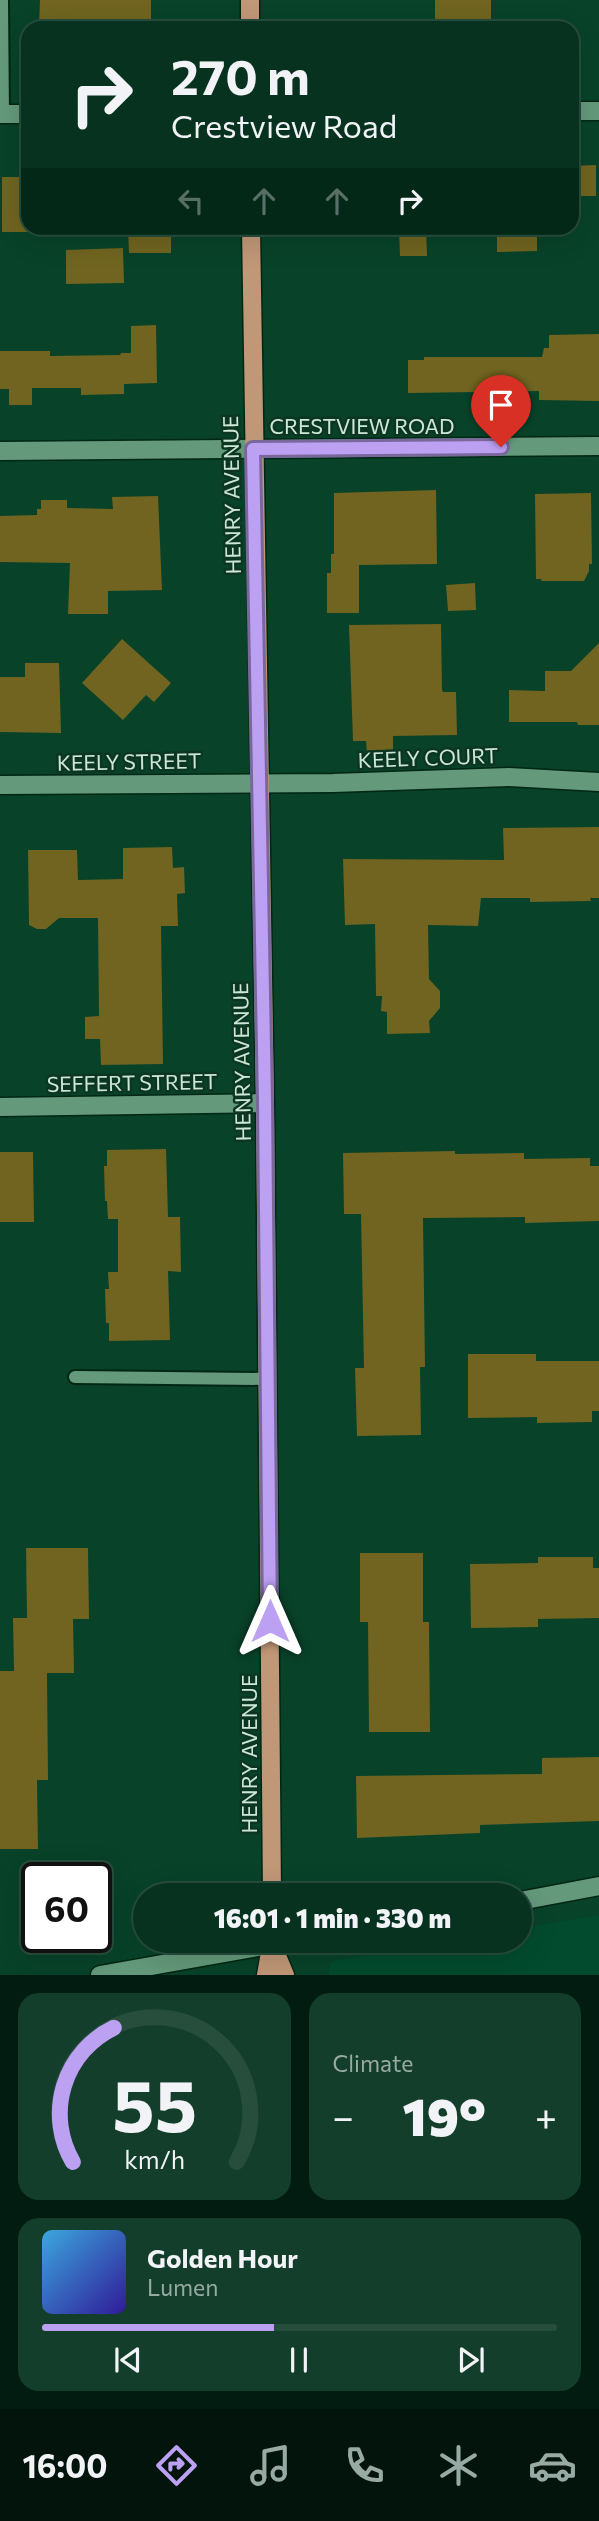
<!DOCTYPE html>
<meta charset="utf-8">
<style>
body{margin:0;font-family:Commissioner,sans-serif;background:#143e2c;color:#f1f3f6;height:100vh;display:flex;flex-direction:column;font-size:26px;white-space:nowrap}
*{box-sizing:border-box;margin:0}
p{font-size:23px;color:#98aaa4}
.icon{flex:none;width:38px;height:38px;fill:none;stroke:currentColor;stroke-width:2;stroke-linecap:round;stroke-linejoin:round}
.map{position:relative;height:1975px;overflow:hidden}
.drawer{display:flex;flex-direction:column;gap:18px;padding:18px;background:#031c11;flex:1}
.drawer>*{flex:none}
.guide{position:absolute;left:21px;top:21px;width:558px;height:214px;border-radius:21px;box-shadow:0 7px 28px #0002,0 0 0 2px #274d3d;background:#06321f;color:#f1f3f6;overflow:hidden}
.speed{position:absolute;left:21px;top:1862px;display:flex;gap:14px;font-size:35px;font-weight:700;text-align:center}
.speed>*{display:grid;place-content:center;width:91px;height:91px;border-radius:50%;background:#06321f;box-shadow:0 7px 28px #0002,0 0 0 2px #274d3d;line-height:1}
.speed .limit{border:4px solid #111;border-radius:10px;background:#fff;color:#111}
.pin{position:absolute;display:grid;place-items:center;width:60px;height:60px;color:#fff;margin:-72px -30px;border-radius:50% 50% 50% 0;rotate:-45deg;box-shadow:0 0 7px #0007}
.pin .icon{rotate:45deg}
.me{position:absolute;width:77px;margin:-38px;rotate:0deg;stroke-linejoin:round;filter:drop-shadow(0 0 5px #0008)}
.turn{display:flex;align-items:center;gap:24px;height:147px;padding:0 35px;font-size:32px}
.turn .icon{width:91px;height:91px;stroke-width:2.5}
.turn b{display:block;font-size:49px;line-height:60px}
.lanes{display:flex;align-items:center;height:66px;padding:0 35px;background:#0003;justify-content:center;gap:35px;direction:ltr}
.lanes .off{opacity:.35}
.big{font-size:52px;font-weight:800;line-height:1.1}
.drawer .tile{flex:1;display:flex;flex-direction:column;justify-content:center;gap:10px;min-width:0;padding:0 24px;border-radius:21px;background:#143e2c}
.drawer .dial{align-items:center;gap:0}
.dial svg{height:182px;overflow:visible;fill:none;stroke:#274d3d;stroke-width:7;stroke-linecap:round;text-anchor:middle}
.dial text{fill:#f1f3f6;stroke:none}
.song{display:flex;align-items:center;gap:21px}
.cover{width:84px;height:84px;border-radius:10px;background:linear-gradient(135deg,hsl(200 70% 55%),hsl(250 70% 35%))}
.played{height:7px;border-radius:4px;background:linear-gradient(90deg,#bca0f2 45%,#274d3d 45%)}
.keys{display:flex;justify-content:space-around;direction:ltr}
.heat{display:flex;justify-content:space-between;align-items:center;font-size:38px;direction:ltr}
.drawer .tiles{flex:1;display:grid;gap:18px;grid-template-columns:1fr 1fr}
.tile:last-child{grid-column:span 2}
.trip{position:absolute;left:133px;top:1883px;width:399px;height:70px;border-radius:35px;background:#06321f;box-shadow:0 7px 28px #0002,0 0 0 2px #274d3d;font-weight:800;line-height:70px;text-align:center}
.tab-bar{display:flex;height:112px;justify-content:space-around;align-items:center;background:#02140c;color:#98aaa4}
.tab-bar .icon{width:49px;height:49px}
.tab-bar .on{color:#bca0f2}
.tab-bar b{font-size:32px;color:#f1f3f6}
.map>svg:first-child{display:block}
.built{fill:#024b2e}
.building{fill:#706420}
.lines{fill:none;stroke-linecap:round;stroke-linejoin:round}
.service-casing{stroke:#002714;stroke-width:16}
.minor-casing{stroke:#002714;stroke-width:21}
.primary-casing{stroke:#002714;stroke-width:21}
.service{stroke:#64997b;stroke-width:12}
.minor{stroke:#64997b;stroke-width:18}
.primary{stroke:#c09777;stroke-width:18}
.route-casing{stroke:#7a689d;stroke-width:18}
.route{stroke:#bca0f2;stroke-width:12}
.labels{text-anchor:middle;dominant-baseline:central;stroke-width:5;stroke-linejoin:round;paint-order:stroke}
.street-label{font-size:21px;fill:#cce7d6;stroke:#0c3622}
</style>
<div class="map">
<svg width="599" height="1975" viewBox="0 0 599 1975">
<rect width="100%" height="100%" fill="#084229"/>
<polygon class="built" points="599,1915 599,1975 329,1975 330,1964 334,1961 449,1941 520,1941 520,1928"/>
<g class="building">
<polygon points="40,0 151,0 151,28 39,28"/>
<rect x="435" y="0" width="56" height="28"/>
<polygon points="596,165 596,196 572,196 572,166"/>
<rect x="2" y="177" width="26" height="55"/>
<polygon points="128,228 171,228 171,253 129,253"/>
<polygon points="399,228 426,228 427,256 400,256"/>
<polygon points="497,228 537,228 537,251 497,252"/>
<polygon points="123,248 124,283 66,284 66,250"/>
<polygon points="156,325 157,383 124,384 124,394 81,395 81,388 32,388 32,405 9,405 9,389 0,389 0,351 50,351 50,356 120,355 121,353 131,353 131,326"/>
<polygon points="599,334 599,401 539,400 539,391 408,393 408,360 424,360 424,357 542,357 544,348 549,348 549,335"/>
<polygon points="436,490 437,564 359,565 359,613 327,613 327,573 331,573 331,554 334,554 334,493"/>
<polygon points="591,493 592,564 589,564 589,571 584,581 542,581 541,579 536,579 535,494"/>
<polygon points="158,496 162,590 108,591 108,614 68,614 70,563 0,562 0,516 37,515 37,509 41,509 41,500 67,500 67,508 113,509 112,497"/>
<polygon points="475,583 476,610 448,611 446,585"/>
<polygon points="441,624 442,690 443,692 456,692 457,735 393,736 393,752 367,753 366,741 353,741 349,625"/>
<polygon points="122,639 171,683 154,702 146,695 123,720 82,683"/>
<polygon points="599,643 599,725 578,725 577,722 509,722 509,690 545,691 545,671 571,671"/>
<polygon points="25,663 59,663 61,733 0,732 0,677 25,677"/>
<polygon points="599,827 599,898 590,898 591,901 530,902 530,898 481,898 478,926 428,925 429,979 440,991 440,1008 429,1021 430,1033 387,1034 387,1012 381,1011 382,996 376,996 375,924 345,925 343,859 504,860 503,828"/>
<polygon points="172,847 173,868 184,867 185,893 177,894 178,926 161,926 163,1064 101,1065 100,1039 85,1039 85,1017 99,1016 98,918 59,918 46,929 37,929 29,925 28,850 77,850 78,880 123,879 123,848"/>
<polygon points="166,1149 168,1217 180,1217 181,1272 168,1271 170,1340 109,1341 109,1323 106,1323 105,1289 109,1289 108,1272 118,1272 118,1219 108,1219 107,1201 105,1201 104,1166 107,1166 107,1150"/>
<polygon points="455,1151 455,1154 524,1153 524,1159 590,1158 590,1166 599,1166 599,1221 525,1223 525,1217 423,1218 425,1367 420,1367 421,1435 357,1436 355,1368 364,1368 361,1214 344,1214 343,1153"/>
<polygon points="0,1152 33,1152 34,1222 0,1222"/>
<polygon points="468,1354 536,1354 536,1361 599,1361 599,1411 592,1411 592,1422 537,1423 537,1417 468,1418"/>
<polygon points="26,1548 88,1548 89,1619 73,1619 74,1673 47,1673 48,1780 37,1780 38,1849 0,1849 0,1671 14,1671 13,1618 27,1618"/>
<polygon points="360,1553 423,1553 423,1622 429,1622 430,1732 369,1732 368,1622 360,1622"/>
<polygon points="538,1557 593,1557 593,1568 599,1568 599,1618 538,1619 538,1627 471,1628 470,1564 538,1563"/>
<polygon points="599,1757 599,1821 480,1825 480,1833 357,1838 356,1776 542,1774 542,1758"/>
</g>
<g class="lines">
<g class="service-casing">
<g id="service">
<polyline points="2,0 3,114"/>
<polyline points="75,1377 268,1379"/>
</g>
</g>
<g class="minor-casing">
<g id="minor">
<polyline points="572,111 599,111"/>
<polyline points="0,114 28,114"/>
<polyline points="0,451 599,446"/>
<polyline points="0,785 333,783 509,777 599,782"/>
<polyline points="0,1107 265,1103"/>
<polyline points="520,1901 599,1886"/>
<polyline points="100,1975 292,1941"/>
</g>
</g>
<g class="primary-casing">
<g id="primary">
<polyline points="250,28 250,0"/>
<polyline points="251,228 265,1103 272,1895"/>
<polyline points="272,1944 285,1975"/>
<polyline points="266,1975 272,1941"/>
</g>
</g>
<use href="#service" class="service"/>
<use href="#minor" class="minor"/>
<use href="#primary" class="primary"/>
</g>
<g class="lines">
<g class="route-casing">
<polyline id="route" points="270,1621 265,1103 253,449 501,447"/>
</g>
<use href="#route" class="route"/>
</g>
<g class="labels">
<g class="street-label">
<text x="362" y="425">CRESTVIEW ROAD</text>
<text transform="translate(231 495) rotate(-91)">HENRY AVENUE</text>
<text transform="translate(428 757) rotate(-2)">KEELY COURT</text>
<text transform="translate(129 761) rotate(-1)">KEELY STREET</text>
<text transform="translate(241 1062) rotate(-91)">HENRY AVENUE</text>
<text transform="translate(132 1082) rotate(-1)">SEFFERT STREET</text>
<text transform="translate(248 1754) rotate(-90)">HENRY AVENUE</text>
</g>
</g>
</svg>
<div class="speed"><div class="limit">60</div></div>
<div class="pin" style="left:501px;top:447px;background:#d93025"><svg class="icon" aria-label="arrive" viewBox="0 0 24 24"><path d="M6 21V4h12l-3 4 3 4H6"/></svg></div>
<svg class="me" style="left:270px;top:1621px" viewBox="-20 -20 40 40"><path d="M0-17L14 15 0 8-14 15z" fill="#bca0f2" stroke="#fff" stroke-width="4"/></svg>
<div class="trip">16:01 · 1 min · 330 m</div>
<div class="guide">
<div class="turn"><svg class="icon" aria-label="right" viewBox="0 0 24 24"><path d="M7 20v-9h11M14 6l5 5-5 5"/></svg><div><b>270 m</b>Crestview Road</div></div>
<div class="lanes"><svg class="icon off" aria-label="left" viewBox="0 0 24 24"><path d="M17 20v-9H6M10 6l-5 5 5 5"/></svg><svg class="icon off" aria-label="ahead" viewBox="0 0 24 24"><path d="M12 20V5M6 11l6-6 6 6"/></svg><svg class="icon off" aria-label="ahead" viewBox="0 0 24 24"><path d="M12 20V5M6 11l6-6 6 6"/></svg><svg class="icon" aria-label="right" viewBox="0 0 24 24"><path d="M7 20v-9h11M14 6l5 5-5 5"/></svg></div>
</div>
</div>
<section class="drawer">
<div class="tiles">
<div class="tile dial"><svg viewBox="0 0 100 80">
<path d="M14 69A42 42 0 1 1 86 69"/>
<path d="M14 69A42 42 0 0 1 32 10" stroke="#bca0f2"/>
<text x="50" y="56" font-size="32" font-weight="700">55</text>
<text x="50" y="72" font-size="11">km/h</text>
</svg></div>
<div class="tile"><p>Climate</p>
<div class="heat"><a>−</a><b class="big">19°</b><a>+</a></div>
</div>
<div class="tile">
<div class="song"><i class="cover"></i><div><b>Golden Hour</b><p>Lumen</p></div></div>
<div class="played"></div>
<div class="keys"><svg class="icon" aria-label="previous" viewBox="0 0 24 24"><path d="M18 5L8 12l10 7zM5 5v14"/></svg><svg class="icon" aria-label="pause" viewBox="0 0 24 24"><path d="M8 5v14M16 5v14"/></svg><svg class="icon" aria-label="next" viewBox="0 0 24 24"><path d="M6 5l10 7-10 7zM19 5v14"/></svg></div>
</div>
</div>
</section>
<nav class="tab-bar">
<b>16:00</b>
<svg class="icon on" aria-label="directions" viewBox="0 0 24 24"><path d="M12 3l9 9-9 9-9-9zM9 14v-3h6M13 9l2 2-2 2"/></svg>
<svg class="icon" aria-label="music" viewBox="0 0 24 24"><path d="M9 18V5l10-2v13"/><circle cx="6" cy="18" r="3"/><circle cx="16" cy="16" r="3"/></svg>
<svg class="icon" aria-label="phone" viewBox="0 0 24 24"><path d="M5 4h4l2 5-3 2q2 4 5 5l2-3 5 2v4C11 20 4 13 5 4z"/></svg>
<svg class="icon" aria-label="climate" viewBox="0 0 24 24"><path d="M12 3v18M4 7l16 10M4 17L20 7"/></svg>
<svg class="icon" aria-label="car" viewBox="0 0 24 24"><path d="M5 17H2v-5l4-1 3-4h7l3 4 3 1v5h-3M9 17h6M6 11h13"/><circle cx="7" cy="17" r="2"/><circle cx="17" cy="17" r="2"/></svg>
</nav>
